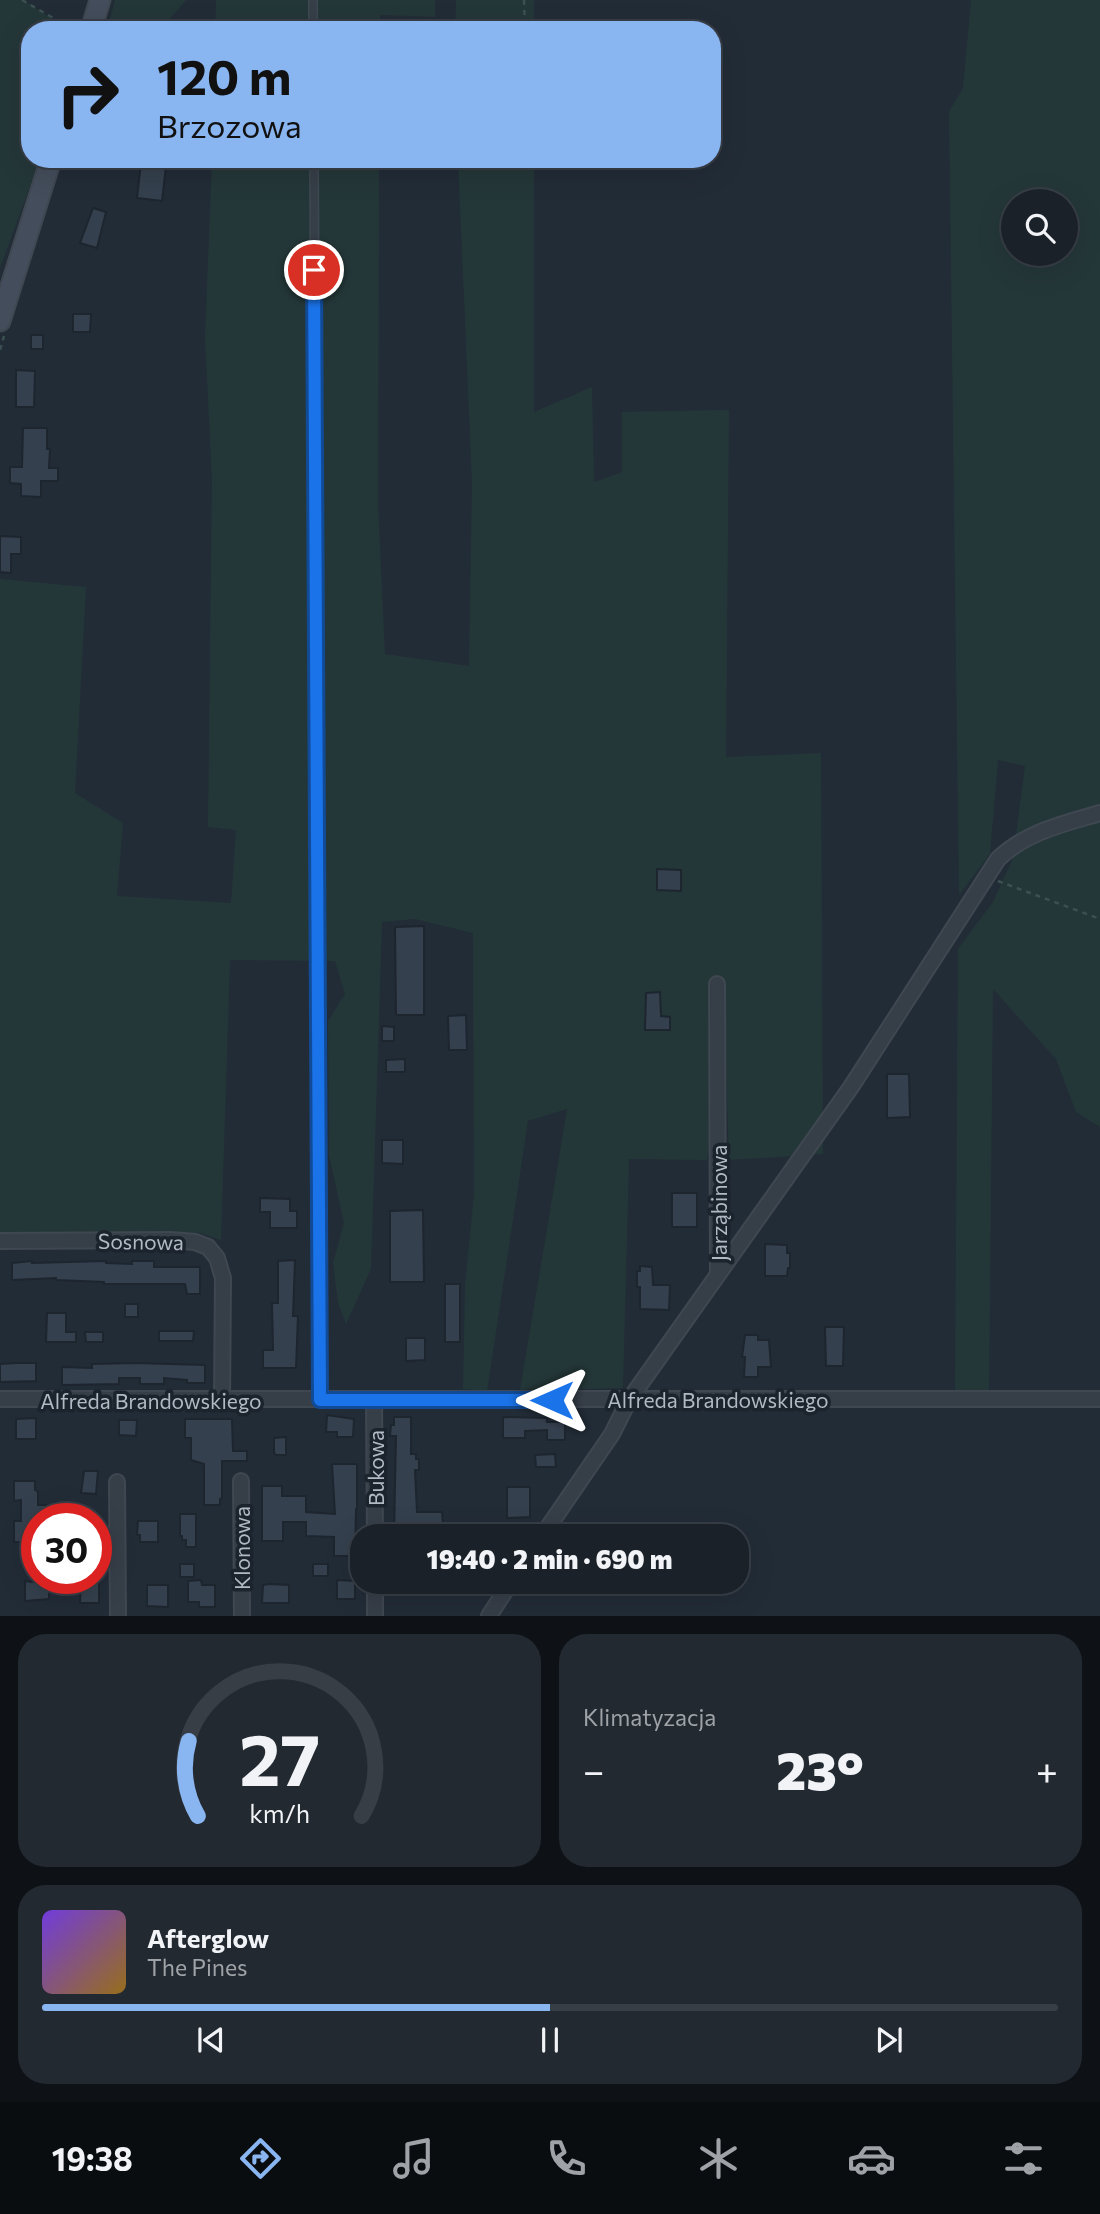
<!DOCTYPE html>
<html lang="pl">
<meta charset="utf-8">
<style>
body{margin:0;font-family:Commissioner,sans-serif;background:#232931;color:#f1f3f6;height:100vh;display:flex;flex-direction:column;font-size:26px;white-space:nowrap}
*{box-sizing:border-box;margin:0}
p{font-size:23px;color:#9fa3a8}
.icon{flex:none;width:38px;height:38px;fill:none;stroke:currentColor;stroke-width:2;stroke-linecap:round;stroke-linejoin:round}
.map{position:relative;height:1616px;overflow:hidden}
.side{display:flex;flex-direction:column;gap:18px;padding:18px;background:#0e1217;flex:1}
.side>*{flex:none}
.top-card{position:absolute;left:21px;top:21px;width:700px;height:147px;border-radius:28px;box-shadow:0 7px 28px #0002,0 0 0 2px #383e46;background:#89b5f1;color:#111;overflow:hidden}
.tools{position:absolute;left:1001px;top:189px;display:grid;gap:14px}
.tools a{display:grid;place-items:center;width:77px;height:77px;border-radius:50%;background:#1a2129;box-shadow:0 7px 28px #0002,0 0 0 2px #383e46;font-size:35px}
.speed{position:absolute;left:21px;top:1503px;display:flex;gap:14px;font-size:35px;font-weight:700;text-align:center}
.speed>*{display:grid;place-content:center;width:91px;height:91px;border-radius:50%;background:#1a2129;box-shadow:0 7px 28px #0002,0 0 0 2px #383e46;line-height:1}
.speed .limit{border:10px solid #d22;background:#fff;color:#111}
.pin{position:absolute;display:grid;place-items:center;width:60px;height:60px;color:#fff;margin:-30px;border:4px solid #fff;border-radius:50%;box-shadow:0 2px 7px #0007}
.me{position:absolute;width:77px;margin:-38px;rotate:270deg;stroke-linejoin:round;filter:drop-shadow(0 0 5px #0008)}
.turn{display:flex;align-items:center;gap:24px;height:147px;padding:0 21px;font-size:32px}
.turn .icon{width:91px;height:91px;stroke-width:2.5}
.turn b{display:block;font-size:49px;line-height:60px}
.big{font-size:52px;font-weight:800;line-height:1.1}
.side .card{flex:1;display:flex;flex-direction:column;justify-content:center;gap:10px;min-width:0;padding:0 24px;border-radius:28px;background:#232931}
.side .dial{align-items:center;gap:0}
.dial svg{height:182px;overflow:visible;fill:none;stroke:#383e46;stroke-width:7;stroke-linecap:round;text-anchor:middle}
.dial text{fill:#f1f3f6;stroke:none}
.song{display:flex;align-items:center;gap:21px}
.cover{width:84px;height:84px;border-radius:10px;background:linear-gradient(135deg,hsl(260 70% 55%),hsl(40 70% 35%))}
.played{height:7px;border-radius:4px;background:linear-gradient(90deg,#89b5f1 50%,#383e46 50%)}
.keys{display:flex;justify-content:space-around;direction:ltr}
.heat{display:flex;justify-content:space-between;align-items:center;font-size:38px;direction:ltr}
.side .tiles{flex:1;display:grid;gap:18px;grid-template-columns:1fr 1fr}
.card:last-child{grid-column:span 2}
.trip{position:absolute;left:350px;top:1524px;width:399px;height:70px;border-radius:28px;background:#1a2129;box-shadow:0 7px 28px #0002,0 0 0 2px #383e46;font-weight:800;line-height:70px;text-align:center}
.tab-bar{display:flex;height:112px;justify-content:space-around;align-items:center;background:#0a0d10;color:#9fa3a8}
.tab-bar .icon{width:49px;height:49px}
.tab-bar .active{color:#89b5f1}
.tab-bar b{font-size:32px;color:#f1f3f6}
.map>svg:first-child{display:block}
.green{fill:#243738;fill-rule:evenodd}
.building{fill:#35404e;stroke:#1d252f;stroke-width:2}
.lines{fill:none;stroke-linecap:round;stroke-linejoin:round}
.lane-casing{stroke:#3f4751;stroke-width:10}
.street-casing{stroke:#3f4751;stroke-width:18}
.secondary-casing{stroke:#3f4751;stroke-width:23}
.path{stroke:#3d5051;stroke-width:2.5;stroke-dasharray:5 5;stroke-linecap:butt}
.lane{stroke:#363e48;stroke-width:7}
.street{stroke:#363e48;stroke-width:14}
.secondary{stroke:#444d5b;stroke-width:19}
.route-casing{stroke:#114b97;stroke-width:18}
.route{stroke:#1a73e8;stroke-width:12}
.labels{text-anchor:middle;dominant-baseline:central;stroke-width:7;stroke-linejoin:round;paint-order:stroke}
.street-label{font-size:21px;fill:#b1b9c4;stroke:#1b232d}
</style>
<div class="map">
<svg width="1100" height="1616" viewBox="0 0 1100 1616">
<rect width="100%" height="100%" fill="#222c37"/>
<g class="green">
<polygon points="0,0 24,0 68,30 30,30 30,159 40,159 0,268"/>
<polygon points="115,0 186,0 160,30 107,30"/>
<polygon points="216,0 435,0 435,17 380,15 379,30 215,30"/>
<polygon points="456,0 534,0 534,30 455,30"/>
<path d="M 971,0 L 1100,0 L 1100,1127 L 1076,1112 L 1056,1059 L 993,989 L 989,1392 L 955,1391 L 958,949 L 993,902 L 1013,858 L 1025,766 L 998,760 L 990,854 L 959,895 L 949,112 L 963,88 ZM 1013,201 L 1066,201 L 1066,254 L 1013,254 Z"/>
<polygon points="212,159 379,159 378,505 385,654 469,666 472,482 458,159 534,159 534,412 592,387 594,482 622,472 622,412 729,410 726,757 821,753 823,1154 729,1160 725,1031 707,1160 629,1159 623,1388 520,1390 567,1109 528,1121 487,1391 463,1389 465,1286 474,1194 473,933 415,919 382,922 371,1269 346,1324 338,1303 333,1263 344,1223 329,1155 328,1021 345,994 335,961 230,960 221,1240 200,1233 0,1232 0,579 86,587 75,793 123,823 117,896 231,903 236,830 208,827 212,480 205,338"/>
</g>
<g class="building">
<polygon points="141,163 166,166 162,201 137,198"/>
<polygon points="93,208 106,212 97,248 80,243"/>
<polygon points="73,314 91,314 90,332 73,332"/>
<rect x="31" y="335" width="12" height="14"/>
<polygon points="16,370 35,371 34,407 16,407"/>
<polygon points="23,428 47,428 47,449 50,449 49,468 58,468 58,481 41,481 41,497 21,496 21,484 10,483 10,467 22,467"/>
<polygon points="0,536 21,537 21,554 11,554 11,573 0,572"/>
<polygon points="657,869 681,870 681,891 657,890"/>
<polygon points="424,926 424,1015 396,1015 395,927"/>
<polygon points="660,992 661,1016 670,1017 670,1030 645,1030 646,993"/>
<polygon points="466,1015 467,1050 449,1050 448,1016"/>
<polygon points="382,1026 394,1027 394,1041 382,1041"/>
<polygon points="405,1059 405,1072 386,1072 386,1060"/>
<polygon points="887,1074 909,1074 910,1117 887,1118"/>
<polygon points="382,1140 403,1140 403,1164 382,1163"/>
<rect x="672" y="1193" width="25" height="34"/>
<polygon points="260,1198 290,1199 290,1211 297,1211 297,1228 270,1228 270,1212 260,1212"/>
<polygon points="423,1210 424,1282 390,1282 390,1211"/>
<polygon points="765,1244 787,1245 787,1253 790,1253 790,1268 788,1268 787,1276 765,1276"/>
<polygon points="295,1260 293,1316 298,1316 296,1368 263,1368 263,1350 273,1350 272,1303 278,1303 278,1261"/>
<polygon points="32,1261 32,1263 106,1261 106,1263 132,1264 132,1261 154,1261 154,1267 200,1267 200,1294 187,1294 185,1284 104,1284 104,1282 56,1280 56,1278 12,1280 12,1263"/>
<polygon points="640,1266 652,1267 653,1285 670,1285 669,1310 640,1309 640,1287 637,1287 637,1271 640,1271"/>
<rect x="445" y="1284" width="15" height="58"/>
<rect x="125" y="1304" width="13" height="13"/>
<polygon points="47,1313 66,1313 66,1332 76,1332 76,1342 46,1342"/>
<polygon points="825,1327 844,1327 843,1366 826,1366"/>
<polygon points="159,1331 194,1331 193,1341 159,1341"/>
<polygon points="85,1332 103,1332 103,1342 86,1342"/>
<polygon points="745,1335 758,1335 758,1340 769,1340 771,1367 758,1367 758,1377 744,1377 745,1357 742,1357"/>
<polygon points="406,1338 425,1338 425,1360 406,1361"/>
<polygon points="17,1363 36,1363 36,1381 0,1382 0,1364"/>
<polygon points="135,1363 205,1365 205,1383 187,1383 187,1380 164,1378 164,1384 140,1384 140,1378 119,1378 119,1384 62,1385 62,1367 92,1368 92,1364"/>
<polygon points="327,1415 354,1419 353,1437 337,1437 337,1432 326,1432"/>
<polygon points="394,1417 411,1417 411,1454 416,1454 416,1459 419,1459 419,1470 415,1470 417,1512 442,1512 443,1524 413,1525 413,1536 394,1536 396,1436 390,1436 391,1425 394,1425"/>
<polygon points="503,1417 547,1418 547,1422 565,1422 565,1440 547,1440 547,1430 525,1431 525,1438 503,1438"/>
<polygon points="36,1418 36,1439 16,1439 16,1419"/>
<polygon points="185,1419 232,1419 233,1451 247,1451 247,1461 222,1461 222,1498 220,1499 220,1505 204,1505 204,1464 191,1460 191,1438 185,1438"/>
<polygon points="119,1420 137,1420 136,1436 119,1435"/>
<polygon points="286,1437 286,1455 276,1455 274,1453 274,1438"/>
<polygon points="555,1454 556,1467 536,1467 535,1455"/>
<polygon points="332,1464 357,1464 357,1509 356,1509 355,1556 334,1556 334,1537 306,1536 306,1522 283,1522 283,1541 262,1541 262,1486 282,1486 282,1496 306,1496 306,1512 335,1514"/>
<polygon points="84,1471 98,1471 96,1494 81,1493"/>
<polygon points="14,1481 35,1481 35,1490 38,1492 38,1505 56,1505 56,1519 37,1519 37,1542 31,1542 31,1547 20,1547 20,1542 14,1542 14,1521 21,1521 21,1500 14,1501"/>
<polygon points="507,1487 530,1487 530,1517 507,1518"/>
<polygon points="180,1514 196,1514 196,1547 186,1547 186,1540 182,1540 182,1536 180,1536"/>
<polygon points="138,1521 158,1521 158,1542 140,1542 140,1535 137,1535"/>
<rect x="180" y="1564" width="14" height="13"/>
<rect x="313" y="1564" width="15" height="12"/>
<polygon points="201,1580 202,1585 215,1585 215,1607 199,1607 199,1602 188,1602 188,1581"/>
<polygon points="337,1580 355,1581 355,1599 337,1599"/>
<polygon points="25,1581 49,1584 49,1599 25,1601"/>
<polygon points="81,1581 99,1581 99,1603 80,1603"/>
<polygon points="270,1584 289,1585 289,1603 262,1603 263,1585"/>
<polygon points="147,1585 168,1585 168,1607 147,1606"/>
</g>
<g class="lines">
<g class="lane-casing">
<g id="lane">
<polyline points="313,0 313,30"/>
<polyline points="314,159 320,1400"/>
</g>
</g>
<g class="street-casing">
<g id="street">
<polyline points="717,984 718,1274"/>
<polyline points="0,1241 171,1240 195,1242 208,1247 217,1258 223,1278 222,1400"/>
<polyline points="0,1399 1100,1399"/>
<polyline points="374,1400 375,1536"/>
<polyline points="241,1481 242,1616"/>
<polyline points="117,1482 118,1616"/>
<path d="M 542,1536 L 612,1434 L 629,1400 L 851,1087 L 998,859 C 1026,832 1063,824 1100,813"/>
<polyline points="375,1582 375,1616"/>
<polyline points="489,1616 511,1582"/>
</g>
</g>
<g class="secondary-casing">
<g id="secondary">
<polyline points="91,30 100,0"/>
<polyline points="0,321 51,159"/>
</g>
</g>
<g class="path">
<polyline points="22,0 74,30"/>
<polyline points="524,0 525,30"/>
<polyline points="0,350 4,336"/>
<polyline points="998,881 1100,919"/>
</g>
<use href="#lane" class="lane"/>
<use href="#street" class="street"/>
<use href="#secondary" class="secondary"/>
</g>
<g class="lines">
<g class="route-casing">
<polyline id="route" points="314,270 320,1400 552,1400"/>
</g>
<use href="#route" class="route"/>
</g>
<g class="labels">
<g class="street-label">
<text transform="translate(718 1203) rotate(-90)">Jarząbinowa</text>
<text transform="translate(141 1241) rotate(1)">Sosnowa</text>
<text x="718" y="1399">Alfreda Brandowskiego</text>
<text x="151" y="1400">Alfreda Brandowskiego</text>
<text transform="translate(375 1468) rotate(-90)">Bukowa</text>
<text transform="translate(241 1548) rotate(-90)">Klonowa</text>
</g>
</g>
</svg>
<div class="tools">
<a><svg class="icon" aria-label="search" viewBox="0 0 24 24"><circle cx="10" cy="10" r="6"/><path d="M15 15l6 6"/></svg></a>
</div>
<div class="speed"><div class="limit">30</div></div>
<div class="pin" style="left:314px;top:270px;background:#d93025"><svg class="icon" aria-label="arrive" viewBox="0 0 24 24"><path d="M6 21V4h12l-3 4 3 4H6"/></svg></div>
<svg class="me" style="left:552px;top:1400px" viewBox="-20 -20 40 40"><path d="M0-17L14 15 0 8-14 15z" fill="#1a73e8" stroke="#fff" stroke-width="4"/></svg>
<div class="trip">19:40 · 2 min · 690 m</div>
<div class="top-card">
<div class="turn"><svg class="icon" aria-label="right" viewBox="0 0 24 24"><path d="M7 20v-9h11M14 6l5 5-5 5"/></svg><div><b>120 m</b>Brzozowa</div></div>
</div>
</div>
<section class="side">
<div class="tiles">
<div class="card dial"><svg viewBox="0 0 100 80">
<path d="M14 69A42 42 0 1 1 86 69"/>
<path d="M14 69A42 42 0 0 1 10 36" stroke="#89b5f1"/>
<text x="50" y="56" font-size="32" font-weight="700">27</text>
<text x="50" y="72" font-size="11">km/h</text>
</svg></div>
<div class="card"><p>Klimatyzacja</p>
<div class="heat"><a>−</a><b class="big">23°</b><a>+</a></div>
</div>
<div class="card">
<div class="song"><i class="cover"></i><div><b>Afterglow</b><p>The Pines</p></div></div>
<div class="played"></div>
<div class="keys"><svg class="icon" aria-label="previous" viewBox="0 0 24 24"><path d="M18 5L8 12l10 7zM5 5v14"/></svg><svg class="icon" aria-label="pause" viewBox="0 0 24 24"><path d="M8 5v14M16 5v14"/></svg><svg class="icon" aria-label="next" viewBox="0 0 24 24"><path d="M6 5l10 7-10 7zM19 5v14"/></svg></div>
</div>
</div>
</section>
<nav class="tab-bar">
<b>19:38</b>
<svg class="icon active" aria-label="directions" viewBox="0 0 24 24"><path d="M12 3l9 9-9 9-9-9zM9 14v-3h6M13 9l2 2-2 2"/></svg>
<svg class="icon" aria-label="music" viewBox="0 0 24 24"><path d="M9 18V5l10-2v13"/><circle cx="6" cy="18" r="3"/><circle cx="16" cy="16" r="3"/></svg>
<svg class="icon" aria-label="phone" viewBox="0 0 24 24"><path d="M5 4h4l2 5-3 2q2 4 5 5l2-3 5 2v4C11 20 4 13 5 4z"/></svg>
<svg class="icon" aria-label="climate" viewBox="0 0 24 24"><path d="M12 3v18M4 7l16 10M4 17L20 7"/></svg>
<svg class="icon" aria-label="car" viewBox="0 0 24 24"><path d="M5 17H2v-5l4-1 3-4h7l3 4 3 1v5h-3M9 17h6M6 11h13"/><circle cx="7" cy="17" r="2"/><circle cx="17" cy="17" r="2"/></svg>
<svg class="icon" aria-label="filters" viewBox="0 0 24 24"><path d="M4 7h16M4 17h16"/><circle cx="9" cy="7" r="2"/><circle cx="15" cy="17" r="2"/></svg>
</nav>
